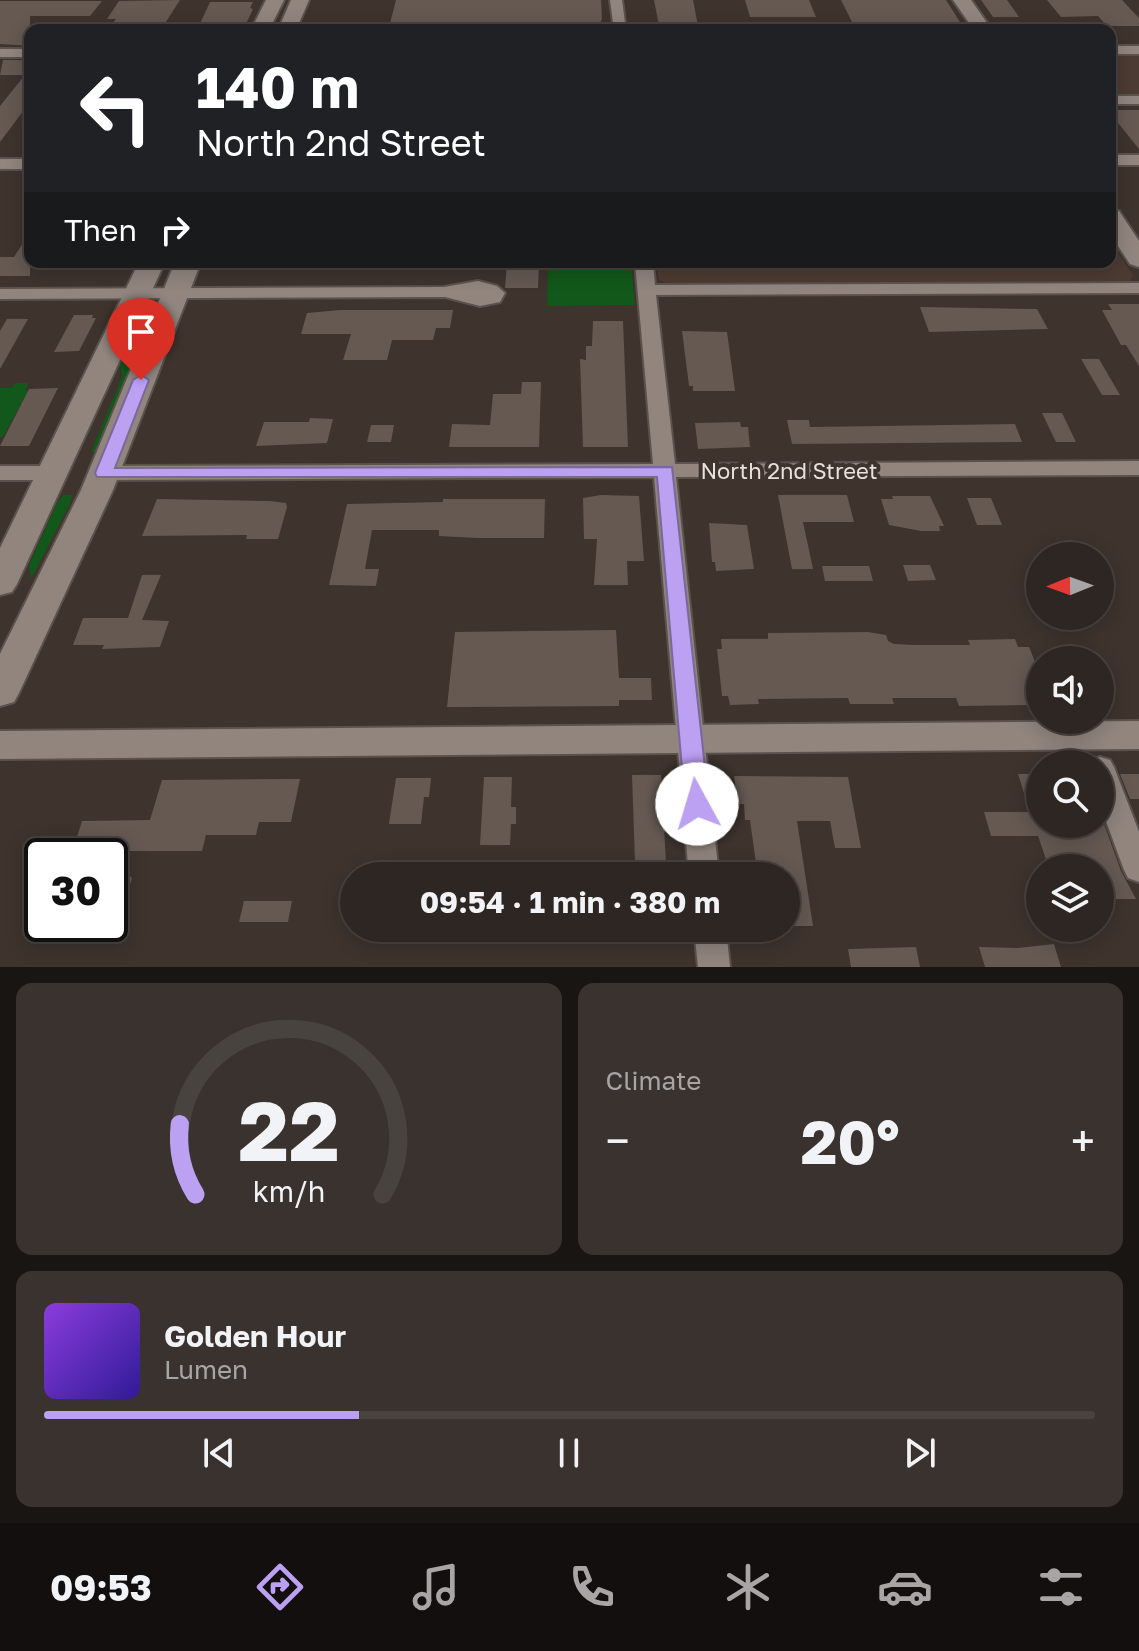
<!DOCTYPE html>
<meta charset="utf-8">
<style>
body{margin:0;font-family:"Golos Text",sans-serif;background:#3a322f;color:#f1f3f6;height:100vh;display:flex;flex-direction:column;font-size:30px;white-space:nowrap}
*{box-sizing:border-box;margin:0}
p{font-size:26px;color:#a7a5a5}
.icon{flex:none;width:44px;height:44px;fill:none;stroke:currentColor;stroke-width:2;stroke-linecap:round;stroke-linejoin:round}
.map{position:relative;height:967px;overflow:hidden}
.side{display:flex;flex-direction:column;gap:16px;padding:16px;background:#191513;flex:1}
.side>*{flex:none}
.banner{position:absolute;left:24px;top:24px;width:1092px;height:244px;border-radius:16px;box-shadow:0 4px 20px #0003,0 0 0 2px #494340;background:#202124;color:#fff;overflow:hidden}
.needle{width:52px;rotate:269deg}
.fabs{position:absolute;left:1026px;top:542px;display:grid;gap:16px}
.fabs a{display:grid;place-items:center;width:88px;height:88px;border-radius:50%;background:#2e2622;box-shadow:0 4px 20px #0003,0 0 0 2px #494340;font-size:40px}
.speed{position:absolute;left:24px;top:838px;display:flex;gap:16px;font-size:40px;font-weight:700;text-align:center}
.speed>*{display:grid;place-content:center;width:104px;height:104px;border-radius:50%;background:#2e2622;box-shadow:0 4px 20px #0003,0 0 0 2px #494340;line-height:1}
.speed .limit{border:4px solid #111;border-radius:12px;background:#fff;color:#111}
.pin{position:absolute;display:grid;place-items:center;width:68px;height:68px;color:#fff;margin:-82px -34px;border-radius:50% 50% 50% 0;rotate:-45deg;box-shadow:0 0 8px #0007}
.pin .icon{rotate:45deg}
.me{position:absolute;width:88px;margin:-44px;rotate:354deg;stroke-linejoin:round;filter:drop-shadow(0 0 6px #0008)}
.turn{display:flex;align-items:center;gap:28px;height:168px;padding:0 40px;font-size:36px}
.turn .icon{width:104px;height:104px;stroke-width:2.5}
.turn b{display:block;font-size:56px;line-height:68px}
.then{display:flex;align-items:center;height:76px;padding:0 40px;background:#0003;gap:16px;font-size:30px}
.big{font-size:60px;font-weight:700;line-height:1.1}
.side .tile{flex:1;display:flex;flex-direction:column;justify-content:center;gap:12px;min-width:0;padding:0 28px;border-radius:16px;background:#3a322f}
.side .dial{align-items:center;gap:0}
.dial svg{height:208px;overflow:visible;fill:none;stroke:#494340;stroke-width:7;stroke-linecap:round;text-anchor:middle}
.dial text{fill:#f1f3f6;stroke:none}
.song{display:flex;align-items:center;gap:24px}
.cover{width:96px;height:96px;border-radius:12px;background:linear-gradient(135deg,hsl(270 70% 55%),hsl(250 70% 35%))}
.played{height:8px;border-radius:4px;background:linear-gradient(90deg,#bca0f2 30%,#494340 30%)}
.keys{display:flex;justify-content:space-around;direction:ltr}
.heat{display:flex;justify-content:space-between;align-items:center;font-size:44px;direction:ltr}
.side .tiles{flex:1;display:grid;gap:16px;grid-template-columns:1fr 1fr}
.tile:last-child{grid-column:span 2}
.trip{position:absolute;left:340px;top:862px;width:460px;height:80px;border-radius:40px;background:#2e2622;box-shadow:0 4px 20px #0003,0 0 0 2px #494340;font-weight:700;line-height:80px;text-align:center}
.tab-bar{display:flex;height:128px;justify-content:space-around;align-items:center;background:#120f0e;color:#a7a5a5}
.tab-bar .icon{width:56px;height:56px}
.tab-bar .on{color:#bca0f2}
.tab-bar b{font-size:36px;color:#f1f3f6}
.map>svg:first-child{display:block}
.built{fill:#4c3b32}
.green{fill:#11581a}
.building{fill:#655952}
.lines{fill:none;stroke-linecap:round;stroke-linejoin:round}
.street-casing{stroke:#5b524d;stroke-width:4}
.secondary-casing{stroke:#5b524d;stroke-width:4}
.street{fill:#91857e;fill-rule:evenodd}
.secondary{fill:#91857e;fill-rule:evenodd}
.route{fill:#bca0f2;stroke:#7a689d;stroke-width:2}
.labels{text-anchor:middle;dominant-baseline:central;stroke-width:8;stroke-linejoin:round;paint-order:stroke}
.street-label{font-size:22px;fill:#e7e0dc;stroke:#3e332d}
</style>
<div class="map">
<svg width="1139" height="967" viewBox="0 0 1139 967">
<rect width="100%" height="100%" fill="#3e332d"/>
<g class="built">
<polygon points="1110,55 1139,55 1139,95 1110,96"/>
<polygon points="1110,241 1133,275 1130,281 668,284 659,280 656,262 1110,262"/>
</g>
<g class="green">
<polygon points="548,262 631,262 635,305 547,306"/>
<polygon points="151,307 160,308 99,452 91,452 122,377 120,363 142,314"/>
<polygon points="15,383 29,383 25,390 28,391 3,437 0,437 0,388 12,388"/>
<polygon points="63,495 72,495 71,502 31,579 29,565 58,501"/>
</g>
<g class="building">
<polygon points="180,0 162,28 109,28 116,19 107,19 119,1"/>
<polygon points="396,0 601,0 602,18 598,30 572,30 572,26 389,27"/>
<polygon points="654,0 693,0 698,26 659,26"/>
<polygon points="745,0 809,0 816,17 750,17"/>
<polygon points="841,0 946,0 965,30 854,26"/>
<polygon points="981,0 1007,0 1019,17 993,17"/>
<polygon points="1047,0 1122,0 1139,18 1139,26 1107,26 1098,16 1061,17"/>
<polygon points="0,1 102,1 90,16 30,16 30,46 0,44"/>
<polygon points="210,2 253,2 250,8 253,9 245,26 199,26"/>
<polygon points="3,60 30,60 30,102 0,142 0,106 25,75 0,75"/>
<polygon points="1110,110 1139,110 1139,149 1110,113"/>
<polygon points="30,232 30,276 0,276 0,257 14,257"/>
<polygon points="507,262 539,262 538,288 505,288"/>
<polygon points="1108,304 1139,304 1139,366 1126,345 1121,345 1102,310 1112,310"/>
<polygon points="920,307 1037,309 1048,329 929,332"/>
<polygon points="340,310 453,310 450,328 436,328 433,340 392,340 387,360 343,360 351,334 301,334 307,313"/>
<polygon points="74,315 93,315 92,318 96,318 79,351 54,352"/>
<polygon points="7,319 28,319 0,369 0,331"/>
<polygon points="593,321 623,321 628,447 583,447 580,359 586,360 586,346 592,346"/>
<polygon points="682,331 727,332 735,391 693,391 693,386 689,386"/>
<polygon points="1081,359 1099,359 1120,395 1102,395"/>
<polygon points="522,382 541,382 539,447 449,447 452,424 490,425 493,394 521,394"/>
<polygon points="58,388 29,446 0,446 29,389"/>
<polygon points="1042,413 1062,413 1076,442 1056,442"/>
<polygon points="310,418 333,419 327,443 256,446 264,422 309,422"/>
<polygon points="787,420 809,420 810,427 1015,424 1022,442 792,444"/>
<polygon points="740,422 741,427 748,427 750,447 698,449 695,423"/>
<polygon points="371,425 394,425 391,442 367,442"/>
<polygon points="601,495 639,496 644,561 627,561 628,585 594,585 597,539 584,539 583,498"/>
<polygon points="778,495 847,495 854,522 803,522 813,569 792,569"/>
<polygon points="892,496 930,496 944,526 939,526 940,531 921,531 889,525 881,499 893,499"/>
<polygon points="967,498 991,498 1002,525 977,525"/>
<polygon points="157,499 270,501 286,503 287,507 278,539 246,539 247,535 142,536"/>
<polygon points="443,499 545,499 544,538 477,538 439,536 439,530 372,530 365,569 379,569 376,586 329,585 347,504 443,502"/>
<polygon points="709,523 747,525 754,569 716,571 715,562 712,562"/>
<polygon points="903,565 930,565 936,580 908,581"/>
<polygon points="822,566 869,566 873,581 825,581"/>
<polygon points="142,575 161,575 142,620 169,621 160,647 102,649 104,645 73,645 83,618 128,618"/>
<polygon points="616,630 619,678 651,678 652,700 619,700 619,706 447,707 455,632"/>
<polygon points="868,632 886,635 888,641 894,644 916,645 970,645 968,640 1015,639 1018,647 1029,647 1040,674 1040,705 959,706 956,698 892,698 894,704 850,704 848,698 758,699 759,704 730,705 728,696 722,696 717,649 722,649 721,639 768,639 768,633"/>
<polygon points="1018,774 1040,774 1040,824 1104,824 1121,871 1136,899 1100,899 1100,868 1049,868 1038,836 991,836 984,812 1030,812"/>
<polygon points="1120,774 1139,774 1139,799 1130,799"/>
<polygon points="632,775 661,775 666,862 635,862"/>
<polygon points="734,776 848,777 861,848 835,848 830,821 797,821 813,926 786,926 786,876 761,876 760,871 757,871 750,820 745,820 744,804 738,804"/>
<polygon points="484,777 512,777 511,807 516,807 516,824 511,824 510,845 480,845"/>
<polygon points="396,778 431,778 429,797 424,797 421,824 389,824"/>
<polygon points="300,779 291,822 259,822 256,835 206,835 202,851 104,851 109,856 71,856 82,821 150,820 162,780"/>
<polygon points="110,857 132,878 126,898 110,898"/>
<polygon points="244,901 292,901 288,922 239,922"/>
<polygon points="1054,944 1061,967 985,967 979,947 1018,948"/>
<polygon points="916,947 920,967 851,967 848,949"/>
</g>
<g class="lines">
<g class="street-casing">
<g id="street">
<polygon points="610,0 622,0 626,30 614,30"/>
<rect x="1110" y="46" width="29" height="8"/>
<rect x="0" y="49" width="30" height="8"/>
<rect x="1110" y="96" width="29" height="8"/>
<rect x="1110" y="155" width="29" height="10"/>
<rect x="0" y="159" width="30" height="10"/>
<polygon points="635,262 653,262 655,285 1139,283 1139,293 656,295 675,464 1139,461 1139,475 676,477 719,876 689,876 654,477 104,480 93,473 104,466 653,464"/>
<polygon points="478,281 497,286 505,293 500,302 480,306 445,297 0,299 0,289 444,287"/>
<polygon points="0,466 53,466 64,473 53,480 0,480"/>
<polygon points="1100,757 1110,760 1114,767 1139,832 1139,882 1128,878 1124,870 1100,805 1100,764 1088,764 1090,760"/>
<polygon points="694,928 726,928 730,967 698,967"/>
</g>
</g>
<g class="secondary-casing">
<g id="secondary">
<polygon points="266,0 284,0 269,30 251,30"/>
<polygon points="291,0 309,0 296,30 278,30"/>
<polygon points="953,0 971,0 992,30 974,30"/>
<polygon points="1110,209 1119,211 1139,241 1139,267 1130,264 1110,234"/>
<polygon points="139,262 165,262 17,584 12,592 0,595 0,548"/>
<polygon points="175,262 201,262 113,490 19,693 14,702 0,706 0,654 81,490"/>
<polygon points="1139,721 1139,749 0,759 0,731"/>
</g>
</g>
<use href="#street" class="street"/>
<use href="#secondary" class="secondary"/>
</g>
<polygon class="route" points="141,375 149,380 115,468 672,467 709,804 705,811 697,813 689,811 685,804 657,477 97,477 95,473 133,380"/>
<g class="labels">
<g class="street-label">
<text x="789" y="470">North 2nd Street</text>
</g>
</g>
</svg>
<div class="fabs">
<a><svg class="needle" viewBox="-14 -14 28 28"><path d="M0-13l5 13h-10z" fill="#e53935"/><path d="M0 13l5-13h-10z" fill="#a7a5a5"/></svg></a>
<a><svg class="icon" aria-label="sound" viewBox="0 0 24 24"><path d="M4 9h4l5-4v14l-5-4H4zM17 9q2 3 0 6"/></svg></a>
<a><svg class="icon" aria-label="search" viewBox="0 0 24 24"><circle cx="10" cy="10" r="6"/><path d="M15 15l6 6"/></svg></a>
<a><svg class="icon" aria-label="layers" viewBox="0 0 24 24"><path d="M12 4l9 5-9 5-9-5zM3 14l9 5 9-5"/></svg></a>
</div>
<div class="speed"><div class="limit">30</div></div>
<div class="pin" style="left:141px;top:380px;background:#d93025"><svg class="icon" aria-label="arrive" viewBox="0 0 24 24"><path d="M6 21V4h12l-3 4 3 4H6"/></svg></div>
<svg class="me" style="left:697px;top:804px" viewBox="-20 -20 40 40"><circle r="19" fill="#fff"/><path d="M0-13L10 11 0 6-10 11z" fill="#bca0f2"/></svg>
<div class="trip">09:54 · 1 min · 380 m</div>
<div class="banner">
<div class="turn"><svg class="icon" aria-label="left" viewBox="0 0 24 24"><path d="M17 20v-9H6M10 6l-5 5 5 5"/></svg><div><b>140 m</b>North 2nd Street</div></div>
<div class="then">Then<svg class="icon" aria-label="right" viewBox="0 0 24 24"><path d="M7 20v-9h11M14 6l5 5-5 5"/></svg></div>
</div>
</div>
<section class="side">
<div class="tiles">
<div class="tile dial"><svg viewBox="0 0 100 80">
<path d="M14 69A42 42 0 1 1 86 69"/>
<path d="M14 69A42 42 0 0 1 8 42" stroke="#bca0f2"/>
<text x="50" y="56" font-size="32" font-weight="700">22</text>
<text x="50" y="72" font-size="11">km/h</text>
</svg></div>
<div class="tile"><p>Climate</p>
<div class="heat"><a>−</a><b class="big">20°</b><a>+</a></div>
</div>
<div class="tile">
<div class="song"><i class="cover"></i><div><b>Golden Hour</b><p>Lumen</p></div></div>
<div class="played"></div>
<div class="keys"><svg class="icon" aria-label="previous" viewBox="0 0 24 24"><path d="M18 5L8 12l10 7zM5 5v14"/></svg><svg class="icon" aria-label="pause" viewBox="0 0 24 24"><path d="M8 5v14M16 5v14"/></svg><svg class="icon" aria-label="next" viewBox="0 0 24 24"><path d="M6 5l10 7-10 7zM19 5v14"/></svg></div>
</div>
</div>
</section>
<nav class="tab-bar">
<b>09:53</b>
<svg class="icon on" aria-label="directions" viewBox="0 0 24 24"><path d="M12 3l9 9-9 9-9-9zM9 14v-3h6M13 9l2 2-2 2"/></svg>
<svg class="icon" aria-label="music" viewBox="0 0 24 24"><path d="M9 18V5l10-2v13"/><circle cx="6" cy="18" r="3"/><circle cx="16" cy="16" r="3"/></svg>
<svg class="icon" aria-label="phone" viewBox="0 0 24 24"><path d="M5 4h4l2 5-3 2q2 4 5 5l2-3 5 2v4C11 20 4 13 5 4z"/></svg>
<svg class="icon" aria-label="climate" viewBox="0 0 24 24"><path d="M12 3v18M4 7l16 10M4 17L20 7"/></svg>
<svg class="icon" aria-label="car" viewBox="0 0 24 24"><path d="M5 17H2v-5l4-1 3-4h7l3 4 3 1v5h-3M9 17h6M6 11h13"/><circle cx="7" cy="17" r="2"/><circle cx="17" cy="17" r="2"/></svg>
<svg class="icon" aria-label="filters" viewBox="0 0 24 24"><path d="M4 7h16M4 17h16"/><circle cx="9" cy="7" r="2"/><circle cx="15" cy="17" r="2"/></svg>
</nav>
